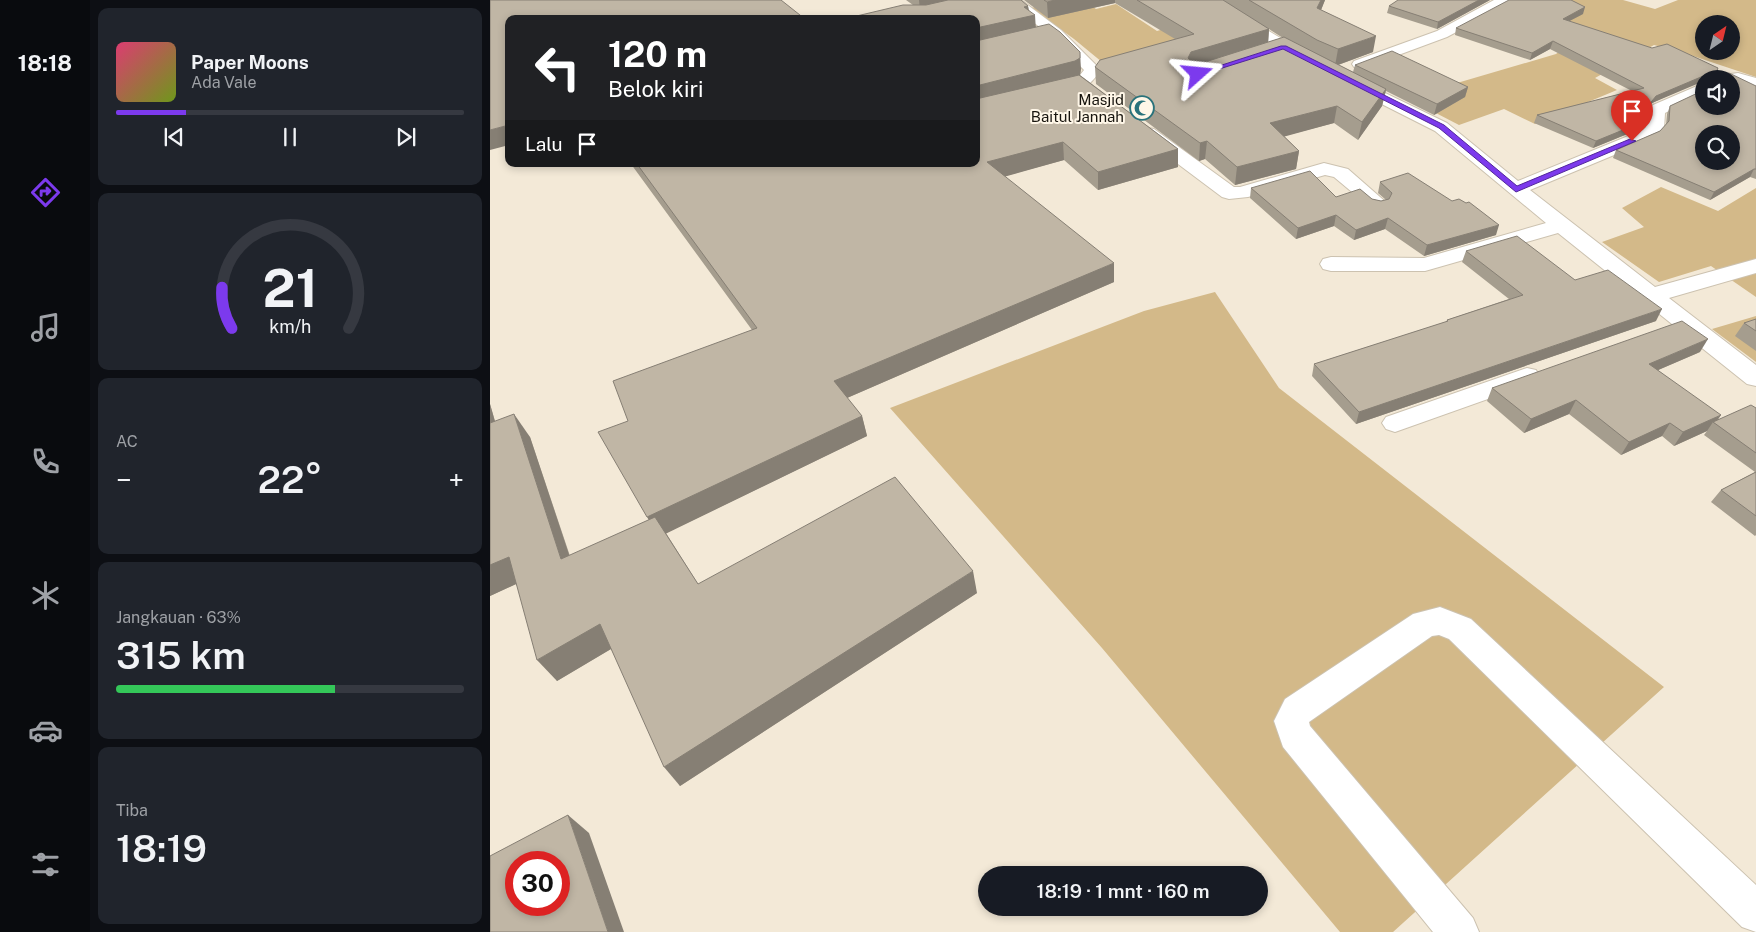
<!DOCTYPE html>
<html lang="id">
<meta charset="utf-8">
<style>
body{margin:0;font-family:"Public Sans",sans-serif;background:#20242c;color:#f1f3f6;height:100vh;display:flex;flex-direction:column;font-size:19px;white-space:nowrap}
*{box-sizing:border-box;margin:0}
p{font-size:16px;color:#9ea1a6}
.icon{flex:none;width:28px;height:28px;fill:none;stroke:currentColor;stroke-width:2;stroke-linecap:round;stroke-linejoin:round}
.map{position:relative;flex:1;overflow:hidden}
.sheet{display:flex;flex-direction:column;gap:8px;padding:8px;background:#0d0f14;width:400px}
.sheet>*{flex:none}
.hud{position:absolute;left:15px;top:15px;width:475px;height:152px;border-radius:10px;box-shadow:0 2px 8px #0003;background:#202124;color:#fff;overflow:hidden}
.needle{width:32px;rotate:35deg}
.buttons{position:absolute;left:1205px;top:15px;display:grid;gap:10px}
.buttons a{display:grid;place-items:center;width:45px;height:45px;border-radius:50%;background:#171b24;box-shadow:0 2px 8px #0003;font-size:25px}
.speed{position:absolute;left:15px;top:851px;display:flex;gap:10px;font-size:25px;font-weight:700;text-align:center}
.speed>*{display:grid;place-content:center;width:65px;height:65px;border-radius:50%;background:#171b24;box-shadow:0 2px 8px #0003;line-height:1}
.speed .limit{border:8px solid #d22;background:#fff;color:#111}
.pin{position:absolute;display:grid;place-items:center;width:42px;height:42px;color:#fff;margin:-51px -21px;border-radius:50% 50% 50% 0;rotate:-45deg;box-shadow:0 0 5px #0007}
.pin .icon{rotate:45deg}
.me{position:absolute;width:55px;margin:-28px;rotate:72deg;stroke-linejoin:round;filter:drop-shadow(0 0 4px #0008)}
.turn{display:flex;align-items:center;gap:18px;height:105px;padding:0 20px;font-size:22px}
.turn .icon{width:65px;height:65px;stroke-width:2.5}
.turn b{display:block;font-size:35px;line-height:42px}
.then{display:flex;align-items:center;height:48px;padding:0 20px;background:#0003;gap:10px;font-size:19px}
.big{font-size:38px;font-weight:600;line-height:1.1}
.sheet .card{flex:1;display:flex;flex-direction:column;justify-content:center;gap:8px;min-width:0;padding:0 18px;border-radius:10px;background:#20242c}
.sheet .dial{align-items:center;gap:0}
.dial svg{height:130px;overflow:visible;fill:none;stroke:#363941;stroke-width:7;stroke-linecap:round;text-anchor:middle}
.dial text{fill:#f1f3f6;stroke:none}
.song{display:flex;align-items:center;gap:15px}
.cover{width:60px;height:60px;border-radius:8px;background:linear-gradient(135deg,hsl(340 70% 55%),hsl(80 70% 35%))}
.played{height:5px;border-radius:2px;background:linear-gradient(90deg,#7c3aed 20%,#363941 20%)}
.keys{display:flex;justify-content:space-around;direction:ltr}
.heat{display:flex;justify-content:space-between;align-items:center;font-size:28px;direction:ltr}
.charge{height:8px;border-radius:4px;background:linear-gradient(90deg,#34c759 63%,#363941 0)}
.trip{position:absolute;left:488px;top:866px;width:290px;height:50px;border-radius:25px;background:#171b24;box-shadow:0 2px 8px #0003;font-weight:600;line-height:50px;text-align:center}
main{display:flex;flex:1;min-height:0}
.menu{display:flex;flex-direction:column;width:90px;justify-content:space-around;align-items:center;background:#090b0e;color:#9ea1a6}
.menu .icon{width:35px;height:35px}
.menu .selected{color:#7c3aed}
.menu b{font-size:22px;color:#f1f3f6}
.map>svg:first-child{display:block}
.green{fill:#d3b989;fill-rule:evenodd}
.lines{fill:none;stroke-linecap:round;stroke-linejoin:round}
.minor-casing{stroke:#ccc2b0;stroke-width:2}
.minor{fill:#fff;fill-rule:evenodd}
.wall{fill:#a59d8e;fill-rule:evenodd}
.shaded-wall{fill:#867f74}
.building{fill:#c0b6a5;stroke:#867f74;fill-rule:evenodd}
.route{fill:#7c3aed;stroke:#51269a}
.labels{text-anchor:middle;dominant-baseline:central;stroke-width:4;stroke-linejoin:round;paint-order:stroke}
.far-poi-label{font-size:15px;fill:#18150f;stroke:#fff7e8;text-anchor:end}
</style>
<main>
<nav class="menu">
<b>18:18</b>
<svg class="icon selected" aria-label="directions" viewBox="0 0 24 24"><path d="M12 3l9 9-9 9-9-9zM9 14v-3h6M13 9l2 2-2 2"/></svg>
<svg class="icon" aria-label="music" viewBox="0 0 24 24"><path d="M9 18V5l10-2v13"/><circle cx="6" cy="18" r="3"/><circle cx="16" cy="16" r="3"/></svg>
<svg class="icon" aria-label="phone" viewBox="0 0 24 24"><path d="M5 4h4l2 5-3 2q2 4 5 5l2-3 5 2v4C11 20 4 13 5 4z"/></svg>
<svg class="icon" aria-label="climate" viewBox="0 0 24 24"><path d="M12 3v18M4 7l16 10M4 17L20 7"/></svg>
<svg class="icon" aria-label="car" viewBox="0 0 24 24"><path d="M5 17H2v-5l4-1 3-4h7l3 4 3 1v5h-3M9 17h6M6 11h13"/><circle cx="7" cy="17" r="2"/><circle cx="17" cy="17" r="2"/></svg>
<svg class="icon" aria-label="filters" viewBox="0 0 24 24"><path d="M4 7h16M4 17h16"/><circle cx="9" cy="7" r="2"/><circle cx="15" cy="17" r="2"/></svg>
</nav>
<section class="sheet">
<div class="card">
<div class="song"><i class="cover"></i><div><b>Paper Moons</b><p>Ada Vale</p></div></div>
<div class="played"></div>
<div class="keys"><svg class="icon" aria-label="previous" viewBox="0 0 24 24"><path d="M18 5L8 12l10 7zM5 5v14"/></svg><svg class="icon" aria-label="pause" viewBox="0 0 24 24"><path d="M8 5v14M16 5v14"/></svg><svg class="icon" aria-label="next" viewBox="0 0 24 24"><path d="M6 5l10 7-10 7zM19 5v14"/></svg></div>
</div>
<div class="card dial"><svg viewBox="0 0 100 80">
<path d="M14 69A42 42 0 1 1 86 69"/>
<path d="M14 69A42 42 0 0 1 8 44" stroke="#7c3aed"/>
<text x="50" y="56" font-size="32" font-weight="700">21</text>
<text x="50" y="72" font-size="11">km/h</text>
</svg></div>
<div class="card"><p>AC</p>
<div class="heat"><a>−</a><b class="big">22°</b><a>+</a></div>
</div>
<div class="card"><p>Jangkauan · 63%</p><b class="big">315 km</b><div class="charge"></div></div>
<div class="card"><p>Tiba</p><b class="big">18:19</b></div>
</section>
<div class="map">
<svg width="1266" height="932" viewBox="0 0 1266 932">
<rect width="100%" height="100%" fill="#f3e9d7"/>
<g class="green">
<polygon points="577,0 592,0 606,9 626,4 667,31 677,28 707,49 618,67 584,39 541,8"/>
<path d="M 1025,0 L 1133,0 L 1165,9 L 1188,0 L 1266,0 L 1266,77 L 1191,52 L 1164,45 L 1105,78 L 1127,90 L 1045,124 L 1014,109 L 969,125 L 942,111 L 950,88 L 1066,54 L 1095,31 ZM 1214,24 L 1241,24 L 1241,51 L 1214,51 Z"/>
<polygon points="1171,187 1228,211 1266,188 1266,297 1221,266 1169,282 1112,242 1154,227 1132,208"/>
<polygon points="725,292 789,388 1174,687 903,932 850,932 612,648 400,408 654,311"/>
<polygon points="1266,316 1266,362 1222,329"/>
</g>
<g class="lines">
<g class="minor-casing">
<g id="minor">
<path d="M 515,0 L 531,0 L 571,30 L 610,69 C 603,88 575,100 556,96 L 554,92 L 556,88 L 586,80 L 594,70 L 561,36 Z"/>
<polygon points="710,0 727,0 822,57 824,60 822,63 810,63"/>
<polygon points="1004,0 1022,0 1020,3 957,37 876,67 864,67 862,64 864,61 947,31"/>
<polygon points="1248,73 1266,78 1266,88 1247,83 1241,83 1241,79 1224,79 1226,76"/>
<polygon points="862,77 957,123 1028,181 1153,130 1156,127 1156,115 1163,105 1214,83 1214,94 1175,113 1174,129 1165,138 1040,190 1165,287 1266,259 1266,273 1179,298 1266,365 1266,386 1257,384 1068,233 935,271 841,271 833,269 830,264 833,259 841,257 934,258 1056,223 945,131 856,86 854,82 856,78"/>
<polygon points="658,128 664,129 744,187 750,187 834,163 858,169 898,204 895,208 888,210 881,208 844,177 835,175 758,197 739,199 732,197 652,137 649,133 652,129"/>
<polygon points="1037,368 1046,370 1049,376 1046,382 905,432 896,429 892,423 896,417"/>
<polygon points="950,607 981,619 1266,885 1266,932 1252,927 959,639 949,635 942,636 819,722 820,726 983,918 989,932 943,932 793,747 784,721 795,699 923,614"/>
</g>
</g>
<use href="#minor" class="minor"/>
</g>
<g class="wall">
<polygon points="416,0 531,0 538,6 539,10 546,27 591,69 590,75 688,149 688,167 608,190 574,160 515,176 624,282 357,398 372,416 377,436 176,533 208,584 487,593 190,786 121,649 67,681 26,584 0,596 0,404 5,421 40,437 80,556 159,520 138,421 262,330 141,164 486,164 423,5"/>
<path d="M 534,0 L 835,0 L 831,10 L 883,52 L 848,65 L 863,72 L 865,65 L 978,87 L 975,97 L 944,115 L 896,91 L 892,106 L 868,140 L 844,123 L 794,136 L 809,151 L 806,169 L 745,185 L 715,159 L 709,161 L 606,84 L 605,67 L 685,39 L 625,3 L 558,18 ZM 779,29 L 793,38 L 778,42 Z"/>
<polygon points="1000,0 947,29 897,13 899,6"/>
<polygon points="1093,14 1079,21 1226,73 1266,86 1266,179 1260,177 1220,200 1123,158 1126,150 1170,131 1176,125 1177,114 1180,106 1241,79 1214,79 1162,103 1158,109 1158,118 1154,126 1152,128 1103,148 1044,123 1047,115 1142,91 1060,49 1040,60 965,35 966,28"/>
<polygon points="890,182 1006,235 934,256 895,229 864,240 844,226 806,239 760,198 761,188 846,197 882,199 891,201 896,200 888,193"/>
<polygon points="976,251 1085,280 1166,321 866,424 822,376 824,364 956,322 957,320 1019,299 972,262"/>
<polygon points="1266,319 1266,351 1245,336 1254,323"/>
<polygon points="1210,352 1168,370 1228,420 1266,408 1266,535 1265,536 1221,502 1231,490 1265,472 1214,435 1217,431 1184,446 1172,436 1131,455 1079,414 1034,433 997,401 1002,388"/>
</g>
<g class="shaded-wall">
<polygon points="429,0 475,0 430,10"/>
<polygon points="565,0 625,0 625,3 558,18 557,2"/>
<polygon points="831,0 835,0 825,25 827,8"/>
<polygon points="989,0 1000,0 947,29 948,22"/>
<polygon points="538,6 539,16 545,15 546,31 486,45 486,28 534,7"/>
<polygon points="1095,7 1093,14 1070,26 1073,19"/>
<polygon points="779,29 778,45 697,75 698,58 701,52"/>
<polygon points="886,36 883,52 845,66 848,49"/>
<polygon points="1063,41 1060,49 1040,60 1042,53"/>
<polygon points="590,52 591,69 590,75 586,78 486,104 486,86"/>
<polygon points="1218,74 1216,79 1214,79 1214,81 1162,103 1154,114 1158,106 1166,96"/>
<polygon points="978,87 975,97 944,115 947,104"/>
<polygon points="896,89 892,106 868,140 872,122"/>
<polygon points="847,106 844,123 778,141 780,123"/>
<polygon points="1158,118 1154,126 1152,128 1103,148 1106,141"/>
<polygon points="19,125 19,145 0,150 0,130"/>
<polygon points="717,141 715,159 709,161 710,143"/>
<polygon points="573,142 574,160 499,181 497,162"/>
<polygon points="688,149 688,167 608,190 608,172"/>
<polygon points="809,151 806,169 745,185 747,167"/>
<polygon points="1264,169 1260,177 1220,200 1224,192"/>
<polygon points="846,215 844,226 806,239 808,228"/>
<polygon points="898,218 895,229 864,240 866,230"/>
<polygon points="1009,225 1006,235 934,256 937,245"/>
<polygon points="624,263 624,282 350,401 344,381"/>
<polygon points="1172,309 1166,321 866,424 869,412"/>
<polygon points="1218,339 1210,352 1152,377 1159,364"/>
<polygon points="1086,400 1079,414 1034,433 1041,419"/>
<polygon points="0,404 12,447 0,431"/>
<polygon points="24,414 40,437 88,582 71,559"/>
<polygon points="1231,415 1225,424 1223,422 1217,431 1184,446 1193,432"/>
<polygon points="372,416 377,436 169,537 157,517"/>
<polygon points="1180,423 1172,436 1131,455 1139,442"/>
<polygon points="19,557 37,579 0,596 0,565"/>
<polygon points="483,571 487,593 190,786 174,767"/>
<polygon points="110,624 126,646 67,681 47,660"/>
<polygon points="78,815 99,833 134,932 118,932"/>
</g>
<g class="building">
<polygon points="0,0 291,0 315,19 19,19 19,125 0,130"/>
<polygon points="458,0 531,0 538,6 534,7 545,15 486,28 486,19 354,19 413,5 436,5"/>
<polygon points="554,0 565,0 557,2"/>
<polygon points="647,0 733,0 779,29 701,52 698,58 702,62 715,62 794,37 896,89 872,122 847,106 780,123 809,151 747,167 717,141 710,143 605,67 610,60 704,34"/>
<polygon points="759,0 831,0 827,8 886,36 848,49 827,40"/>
<polygon points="908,0 989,0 948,22 899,6"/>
<path d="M 1019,0 L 1081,0 L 1095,7 L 1073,19 L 1162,48 L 1177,44 L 1228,68 L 1226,73 L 1239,73 L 1266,86 L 1266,169 L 1264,169 L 1224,192 L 1126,150 L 1170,131 L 1179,121 L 1180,106 L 1214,90 L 1214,106 L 1241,106 L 1241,79 L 1218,79 L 1218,74 L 1166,96 L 1158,106 L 1158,118 L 1155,121 L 1106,141 L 1047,115 L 1154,88 L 1063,41 L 1042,53 L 966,28 ZM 1214,134 L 1241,134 L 1241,161 L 1214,161 Z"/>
<polygon points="559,24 570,32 590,52 590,58 585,61 486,86 486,41"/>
<polygon points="902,51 978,87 947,104 865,65"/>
<polygon points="589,75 688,149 608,172 573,142 497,162 624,263 344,381 372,416 157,517 108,432 138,421 123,381 267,328 147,164 486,164 486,99"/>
<polygon points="820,171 846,197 870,189 882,199 891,201 899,199 902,193 890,182 918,173 962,201 969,199 976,203 979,202 1009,225 937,245 898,218 866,230 846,215 808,228 761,188"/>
<polygon points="1027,236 1085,280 1118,270 1172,309 869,412 824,364 958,321 957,320 1033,295 976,251"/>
<polygon points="1266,319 1266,331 1254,323"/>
<polygon points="1192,321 1218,339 1159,364 1231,415 1193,432 1180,423 1139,442 1086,400 1041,419 1002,388"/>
<polygon points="1261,405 1266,408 1266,453 1223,422"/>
<polygon points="24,414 71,559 165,517 208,584 405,477 483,571 174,767 110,624 47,660 19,557 0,565 0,423"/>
<polygon points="1266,472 1266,516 1231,490"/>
<path d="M 78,815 L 118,932 L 0,932 L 0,856 ZM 26,862 L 69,862 L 69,905 L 26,905 Z"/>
</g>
<polygon class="route" points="791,46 796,46 954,125 1027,186 1140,139 1146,141 1026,192 949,128 793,49 710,75 704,74"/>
<defs>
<g id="mosque-ring" transform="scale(1.25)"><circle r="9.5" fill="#fff7e8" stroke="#29727b" stroke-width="1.5"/><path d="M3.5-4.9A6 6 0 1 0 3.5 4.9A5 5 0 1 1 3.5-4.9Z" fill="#29727b"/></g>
</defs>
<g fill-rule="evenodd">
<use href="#mosque-ring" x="652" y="108"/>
</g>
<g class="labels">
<g class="far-poi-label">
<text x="634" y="99">Masjid<tspan x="634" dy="17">Baitul Jannah</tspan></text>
</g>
</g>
</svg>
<div class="buttons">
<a><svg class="needle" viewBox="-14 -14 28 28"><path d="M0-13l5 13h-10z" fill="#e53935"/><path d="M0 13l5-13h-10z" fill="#9ea1a6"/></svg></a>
<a><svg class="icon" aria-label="sound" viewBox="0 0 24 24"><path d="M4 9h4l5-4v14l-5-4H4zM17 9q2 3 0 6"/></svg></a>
<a><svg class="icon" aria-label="search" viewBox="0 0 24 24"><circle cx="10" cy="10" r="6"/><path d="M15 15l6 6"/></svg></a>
</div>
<div class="speed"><div class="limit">30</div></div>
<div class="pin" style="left:1142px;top:141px;background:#d93025"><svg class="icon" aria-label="arrive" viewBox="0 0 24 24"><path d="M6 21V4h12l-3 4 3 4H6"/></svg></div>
<svg class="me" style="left:708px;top:74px" viewBox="-20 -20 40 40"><path d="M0-17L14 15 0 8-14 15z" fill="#7c3aed" stroke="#fff" stroke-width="4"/></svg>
<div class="trip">18:19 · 1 mnt · 160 m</div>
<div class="hud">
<div class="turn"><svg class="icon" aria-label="left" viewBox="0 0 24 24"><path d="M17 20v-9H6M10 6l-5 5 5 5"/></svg><div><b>120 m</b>Belok kiri</div></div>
<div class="then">Lalu<svg class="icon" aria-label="arrive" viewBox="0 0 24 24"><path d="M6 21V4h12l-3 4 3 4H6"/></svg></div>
</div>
</div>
</main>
